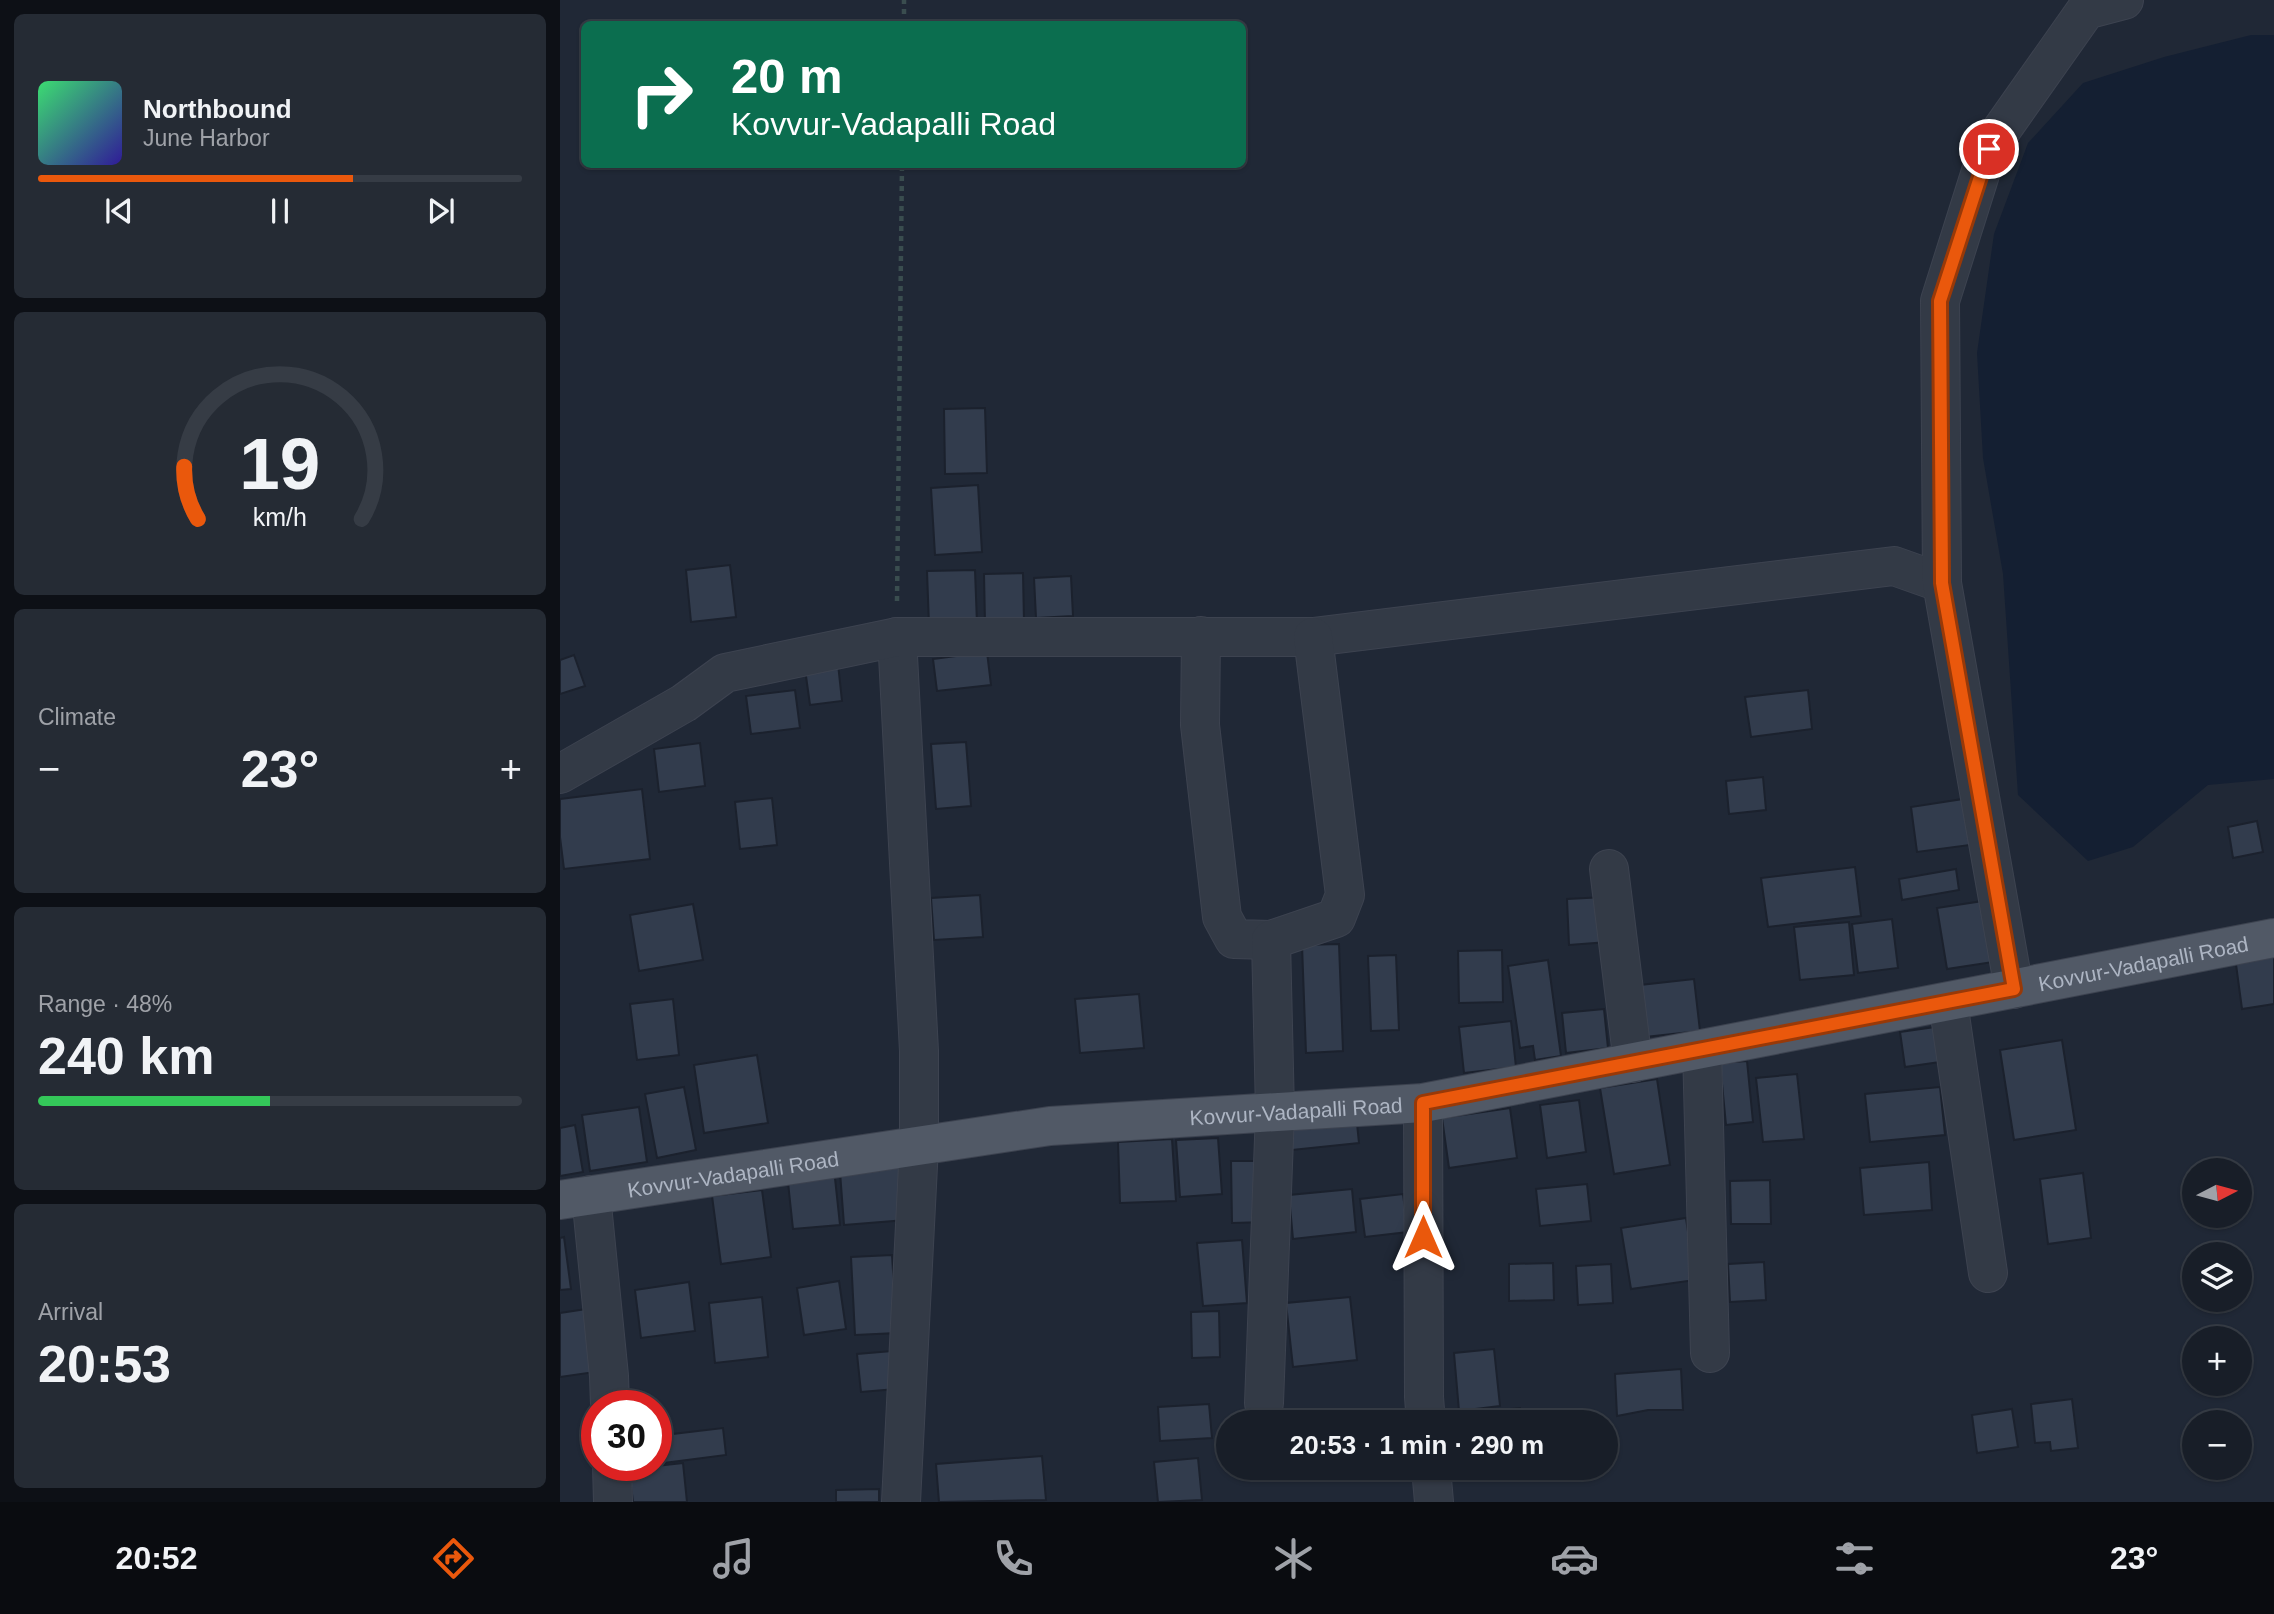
<!DOCTYPE html>
<meta charset="utf-8">
<style>
body{margin:0;font-family:Arial,sans-serif;background:#252b34;color:#f1f3f6;height:100vh;display:flex;flex-direction:column;font-size:26px;white-space:nowrap}
*{box-sizing:border-box;margin:0}
p{font-size:23px;color:#9fa2a8}
.icon{flex:none;width:38px;height:38px;fill:none;stroke:currentColor;stroke-width:2;stroke-linecap:round;stroke-linejoin:round}
.map{position:relative;flex:1;overflow:hidden}
.drawer{display:flex;flex-direction:column;gap:14px;padding:14px;background:#0d1016;width:560px}
.drawer>*{flex:none}
.banner{position:absolute;left:21px;top:21px;width:665px;height:147px;border-radius:10px;box-shadow:0 2px 5px #0004,0 0 0 2px #363c45;background:#0b6e4f;color:#fff;overflow:hidden}
.needle{width:46px;rotate:84deg}
.fabs{position:absolute;left:1622px;top:1158px;display:grid;gap:14px}
.fabs a{display:grid;place-items:center;width:70px;height:70px;border-radius:50%;background:#181e28;box-shadow:0 2px 5px #0004,0 0 0 2px #363c45;font-size:35px}
.speed{position:absolute;left:21px;top:1390px;display:flex;gap:14px;font-size:35px;font-weight:700;text-align:center}
.speed>*{display:grid;place-content:center;width:91px;height:91px;border-radius:50%;background:#181e28;box-shadow:0 2px 5px #0004,0 0 0 2px #363c45;line-height:1}
.speed .limit{border:10px solid #d22;background:#fff;color:#111}
.pin{position:absolute;display:grid;place-items:center;width:60px;height:60px;color:#fff;margin:-30px;border:4px solid #fff;border-radius:50%;box-shadow:0 2px 7px #0007}
.me{position:absolute;width:77px;margin:-38px;rotate:0deg;stroke-linejoin:round;filter:drop-shadow(0 0 5px #0008)}
.turn{display:flex;align-items:center;gap:24px;height:147px;padding:0 35px;font-size:32px}
.turn .icon{width:91px;height:91px;stroke-width:2.5}
.turn b{display:block;font-size:49px;line-height:60px}
.big{font-size:52px;font-weight:700;line-height:1.1}
.drawer .tile{flex:1;display:flex;flex-direction:column;justify-content:center;gap:10px;min-width:0;padding:0 24px;border-radius:10px;background:#252b34}
.drawer .dial{align-items:center;gap:0}
.dial svg{height:182px;overflow:visible;fill:none;stroke:#363c45;stroke-width:7;stroke-linecap:round;text-anchor:middle}
.dial text{fill:#f1f3f6;stroke:none}
.song{display:flex;align-items:center;gap:21px}
.cover{width:84px;height:84px;border-radius:10px;background:linear-gradient(135deg,hsl(140 70% 55%),hsl(250 70% 35%))}
.played{height:7px;border-radius:4px;background:linear-gradient(90deg,#ea580c 65%,#363c45 65%)}
.keys{display:flex;justify-content:space-around;direction:ltr}
.heat{display:flex;justify-content:space-between;align-items:center;font-size:38px;direction:ltr}
.charge{height:10px;border-radius:5px;background:linear-gradient(90deg,#34c759 48%,#363c45 0)}
.trip{position:absolute;left:656px;top:1410px;width:402px;height:70px;border-radius:35px;background:#181e28;box-shadow:0 2px 5px #0004,0 0 0 2px #363c45;font-weight:700;line-height:70px;text-align:center}
.tab-bar{display:flex;height:112px;justify-content:space-around;align-items:center;background:#0a0c10;color:#9fa2a8}
.tab-bar .icon{width:49px;height:49px}
.tab-bar .selected{color:#ea580c}
.tab-bar b{font-size:32px;color:#f1f3f6}
main{display:flex;flex:1;min-height:0}
.map>svg:first-child{display:block}
.water{fill:#141f32}
.building{fill:#323c4d;stroke:#1b212d;stroke-width:2}
.lines{fill:none;stroke-linecap:round;stroke-linejoin:round}
.minor-casing{stroke:#3d4350;stroke-width:40}
.major-casing{stroke:#3d4350;stroke-width:40}
.path{stroke:#3a4d4f;stroke-width:4.5;stroke-dasharray:5 5;stroke-linecap:butt}
.minor{stroke:#333a46;stroke-width:38}
.major{stroke:#515966;stroke-width:38}
.route-casing{stroke:#983908;stroke-width:18}
.route{stroke:#ea580c;stroke-width:12}
.labels{text-anchor:middle;dominant-baseline:central;stroke-width:7;stroke-linejoin:round;paint-order:stroke}
.street-label{font-size:21px;fill:#adb5c3;stroke:#191f2b}
</style>
<main>
<section class="drawer">
<div class="tile">
<div class="song"><i class="cover"></i><div><b>Northbound</b><p>June Harbor</p></div></div>
<div class="played"></div>
<div class="keys"><svg class="icon" aria-label="previous" viewBox="0 0 24 24"><path d="M18 5L8 12l10 7zM5 5v14"/></svg><svg class="icon" aria-label="pause" viewBox="0 0 24 24"><path d="M8 5v14M16 5v14"/></svg><svg class="icon" aria-label="next" viewBox="0 0 24 24"><path d="M6 5l10 7-10 7zM19 5v14"/></svg></div>
</div>
<div class="tile dial"><svg viewBox="0 0 100 80">
<path d="M14 69A42 42 0 1 1 86 69"/>
<path d="M14 69A42 42 0 0 1 8 46" stroke="#ea580c"/>
<text x="50" y="56" font-size="32" font-weight="700">19</text>
<text x="50" y="72" font-size="11">km/h</text>
</svg></div>
<div class="tile"><p>Climate</p>
<div class="heat"><a>−</a><b class="big">23°</b><a>+</a></div>
</div>
<div class="tile"><p>Range · 48%</p><b class="big">240 km</b><div class="charge"></div></div>
<div class="tile"><p>Arrival</p><b class="big">20:53</b></div>
</section>
<div class="map">
<svg width="1714" height="1502" viewBox="0 0 1714 1502">
<rect width="100%" height="100%" fill="#202836"/>
<polygon class="water" points="1691,35 1714,35 1714,779 1648,785 1573,847 1528,861 1458,795 1443,574 1423,458 1417,353 1434,234 1468,143 1523,83 1604,57"/>
<g class="building">
<polygon points="425,408 427,473 385,474 384,409"/>
<polygon points="418,485 422,552 375,555 371,488"/>
<polygon points="170,565 176,617 131,622 126,570"/>
<polygon points="415,570 417,624 369,625 367,571"/>
<polygon points="463,573 464,622 425,623 424,574"/>
<polygon points="511,576 513,616 476,618 474,578"/>
<polygon points="427,652 431,685 377,691 373,659"/>
<polygon points="14,655 25,686 0,694 0,660"/>
<polygon points="278,664 282,701 250,705 245,669"/>
<polygon points="235,690 240,728 191,734 186,696"/>
<polygon points="1248,690 1252,729 1191,737 1185,697"/>
<polygon points="406,742 411,806 376,809 371,744"/>
<polygon points="140,743 145,786 99,792 94,749"/>
<polygon points="1203,777 1206,810 1169,814 1166,781"/>
<polygon points="82,789 90,859 4,869 0,837 0,799"/>
<polygon points="212,798 217,845 180,849 175,802"/>
<polygon points="1403,799 1410,845 1357,852 1351,807"/>
<polygon points="1697,821 1703,852 1673,858 1668,827"/>
<polygon points="1295,867 1301,916 1208,927 1201,878"/>
<polygon points="1396,869 1399,890 1342,900 1339,879"/>
<polygon points="420,895 423,937 374,940 371,898"/>
<polygon points="1045,897 1048,942 1009,945 1007,899"/>
<polygon points="1423,901 1433,962 1387,969 1377,908"/>
<polygon points="133,904 143,960 79,971 70,915"/>
<polygon points="1332,919 1338,968 1298,973 1292,924"/>
<polygon points="1289,922 1294,975 1240,980 1234,927"/>
<polygon points="779,944 783,1051 746,1053 742,945"/>
<polygon points="942,950 943,1002 899,1003 898,951"/>
<polygon points="1714,953 1714,1004 1682,1009 1675,957"/>
<polygon points="836,955 839,1030 811,1031 808,956"/>
<polygon points="988,960 1001,1056 975,1060 973,1046 960,1048 948,966"/>
<polygon points="1134,979 1140,1031 1085,1037 1080,985"/>
<polygon points="579,994 584,1048 520,1053 515,999"/>
<polygon points="113,999 119,1055 77,1060 70,1004"/>
<polygon points="1044,1009 1048,1048 1006,1053 1002,1013"/>
<polygon points="951,1021 956,1067 904,1073 899,1027"/>
<polygon points="1382,1026 1387,1061 1345,1067 1340,1032"/>
<polygon points="1502,1040 1516,1130 1454,1140 1440,1050"/>
<polygon points="197,1055 208,1123 144,1133 134,1065"/>
<polygon points="1187,1061 1193,1122 1166,1125 1160,1063"/>
<polygon points="1237,1074 1244,1139 1203,1142 1196,1078"/>
<polygon points="1097,1079 1110,1165 1054,1174 1040,1088"/>
<polygon points="124,1087 136,1150 97,1158 85,1094"/>
<polygon points="1380,1087 1385,1135 1310,1142 1305,1094"/>
<polygon points="1019,1100 1026,1152 987,1158 980,1105"/>
<polygon points="79,1107 87,1162 30,1171 22,1115"/>
<polygon points="950,1108 957,1158 889,1168 882,1118"/>
<polygon points="796,1114 799,1143 732,1150 729,1121"/>
<polygon points="15,1125 23,1172 0,1176 0,1128"/>
<polygon points="658,1138 662,1194 620,1197 616,1140"/>
<polygon points="612,1139 616,1201 560,1203 558,1142"/>
<polygon points="671,1161 706,1161 707,1222 672,1223"/>
<polygon points="1369,1162 1372,1210 1304,1215 1300,1168"/>
<polygon points="341,1166 346,1220 284,1225 280,1172"/>
<polygon points="274,1169 280,1225 233,1229 227,1173"/>
<polygon points="1523,1173 1531,1238 1488,1244 1480,1179"/>
<polygon points="1210,1180 1211,1224 1171,1224 1170,1181"/>
<polygon points="1027,1184 1031,1221 980,1226 976,1189"/>
<polygon points="792,1189 796,1232 733,1239 729,1195"/>
<polygon points="202,1190 211,1257 161,1264 152,1196"/>
<polygon points="843,1194 848,1232 805,1237 800,1199"/>
<polygon points="1126,1218 1135,1280 1071,1289 1061,1228"/>
<polygon points="4,1237 11,1289 0,1290 0,1238"/>
<polygon points="682,1240 687,1303 643,1306 637,1243"/>
<polygon points="332,1255 337,1333 295,1335 291,1257"/>
<polygon points="1204,1262 1206,1300 1170,1302 1168,1264"/>
<polygon points="993,1263 994,1300 949,1301 949,1264"/>
<polygon points="1051,1264 1053,1303 1018,1305 1016,1266"/>
<polygon points="279,1281 286,1329 244,1335 237,1288"/>
<polygon points="129,1282 135,1331 81,1338 75,1290"/>
<polygon points="202,1297 208,1357 155,1363 149,1303"/>
<polygon points="790,1297 797,1360 733,1367 726,1303"/>
<polygon points="33,1308 42,1371 0,1377 0,1313"/>
<polygon points="659,1311 660,1357 632,1358 631,1312"/>
<polygon points="934,1349 940,1406 899,1411 894,1353"/>
<polygon points="332,1351 336,1389 301,1392 297,1354"/>
<polygon points="1121,1369 1123,1410 1088,1410 1057,1416 1055,1374"/>
<polygon points="1512,1399 1518,1448 1491,1451 1490,1442 1475,1443 1471,1404"/>
<polygon points="649,1404 652,1438 600,1441 598,1407"/>
<polygon points="960,1408 961,1423 901,1423 900,1414"/>
<polygon points="1452,1409 1458,1447 1417,1453 1412,1415"/>
<polygon points="163,1428 166,1455 96,1464 96,1436"/>
<polygon points="482,1456 486,1500 379,1502 376,1464"/>
<polygon points="638,1458 642,1500 598,1502 594,1462"/>
<polygon points="123,1463 127,1502 73,1502 69,1469"/>
<polygon points="902,1468 968,1468 969,1478 903,1481"/>
<polygon points="319,1489 319,1502 276,1502 276,1490"/>
</g>
<g class="lines">
<g class="minor-casing">
<g id="minor">
<polyline points="641,636 640,725 662,917 674,939 711,940"/>
<polyline points="337,637 359,1051 359,1146 341,1502"/>
<polyline points="0,774 124,703 165,673 337,637 753,637 1334,566 1382,583"/>
<polyline points="1049,869 1073,1063"/>
<polyline points="1454,989 1382,583 1380,301 1428,149 1526,10 1564,0"/>
<polyline points="1388,1002 1428,1273"/>
<polyline points="1142,1049 1150,1353"/>
<polyline points="863,1103 864,1397 866,1423"/>
<polyline points="31,1195 49,1376 50,1405"/>
<polyline points="704,1403 715,1112 711,940 776,918 785,895 753,637"/>
<polyline points="52,1465 53,1502"/>
<polyline points="871,1468 874,1502"/>
</g>
</g>
<g class="major-casing">
<g id="major">
<path id="s1" d="M 0,1200 L 490,1126 L 863,1103 L 1714,938"/>
</g>
</g>
<g class="path">
<polyline points="344,24 344,0"/>
<polyline points="337,601 342,164"/>
</g>
<use href="#minor" class="minor"/>
<use href="#major" class="major"/>
</g>
<g class="lines">
<g class="route-casing">
<polyline id="route" points="863,1237 863,1103 1454,989 1382,583 1380,301 1429,149"/>
</g>
<use href="#route" class="route"/>
</g>
<g class="labels">
<g class="street-label">
<text stroke="none"><textPath href="#s1" startOffset="1603">Kovvur-Vadapalli Road</textPath></text>
<text stroke="none"><textPath href="#s1" startOffset="742">Kovvur-Vadapalli Road</textPath></text>
<text stroke="none"><textPath href="#s1" startOffset="175">Kovvur-Vadapalli Road</textPath></text>
</g>
</g>
</svg>
<div class="fabs">
<a><svg class="needle" viewBox="-14 -14 28 28"><path d="M0-13l5 13h-10z" fill="#e53935"/><path d="M0 13l5-13h-10z" fill="#9fa2a8"/></svg></a>
<a><svg class="icon" aria-label="layers" viewBox="0 0 24 24"><path d="M12 4l9 5-9 5-9-5zM3 14l9 5 9-5"/></svg></a>
<a>+</a>
<a>−</a>
</div>
<div class="speed"><div class="limit">30</div></div>
<div class="pin" style="left:1429px;top:149px;background:#d93025"><svg class="icon" aria-label="arrive" viewBox="0 0 24 24"><path d="M6 21V4h12l-3 4 3 4H6"/></svg></div>
<svg class="me" style="left:863px;top:1237px" viewBox="-20 -20 40 40"><path d="M0-17L14 15 0 8-14 15z" fill="#ea580c" stroke="#fff" stroke-width="4"/></svg>
<div class="trip">20:53 · 1 min · 290 m</div>
<div class="banner">
<div class="turn"><svg class="icon" aria-label="right" viewBox="0 0 24 24"><path d="M7 20v-9h11M14 6l5 5-5 5"/></svg><div><b>20 m</b>Kovvur-Vadapalli Road</div></div>
</div>
</div>
</main>
<nav class="tab-bar">
<b>20:52</b>
<svg class="icon selected" aria-label="directions" viewBox="0 0 24 24"><path d="M12 3l9 9-9 9-9-9zM9 14v-3h6M13 9l2 2-2 2"/></svg>
<svg class="icon" aria-label="music" viewBox="0 0 24 24"><path d="M9 18V5l10-2v13"/><circle cx="6" cy="18" r="3"/><circle cx="16" cy="16" r="3"/></svg>
<svg class="icon" aria-label="phone" viewBox="0 0 24 24"><path d="M5 4h4l2 5-3 2q2 4 5 5l2-3 5 2v4C11 20 4 13 5 4z"/></svg>
<svg class="icon" aria-label="climate" viewBox="0 0 24 24"><path d="M12 3v18M4 7l16 10M4 17L20 7"/></svg>
<svg class="icon" aria-label="car" viewBox="0 0 24 24"><path d="M5 17H2v-5l4-1 3-4h7l3 4 3 1v5h-3M9 17h6M6 11h13"/><circle cx="7" cy="17" r="2"/><circle cx="17" cy="17" r="2"/></svg>
<svg class="icon" aria-label="filters" viewBox="0 0 24 24"><path d="M4 7h16M4 17h16"/><circle cx="9" cy="7" r="2"/><circle cx="15" cy="17" r="2"/></svg>
<b>23°</b>
</nav>
